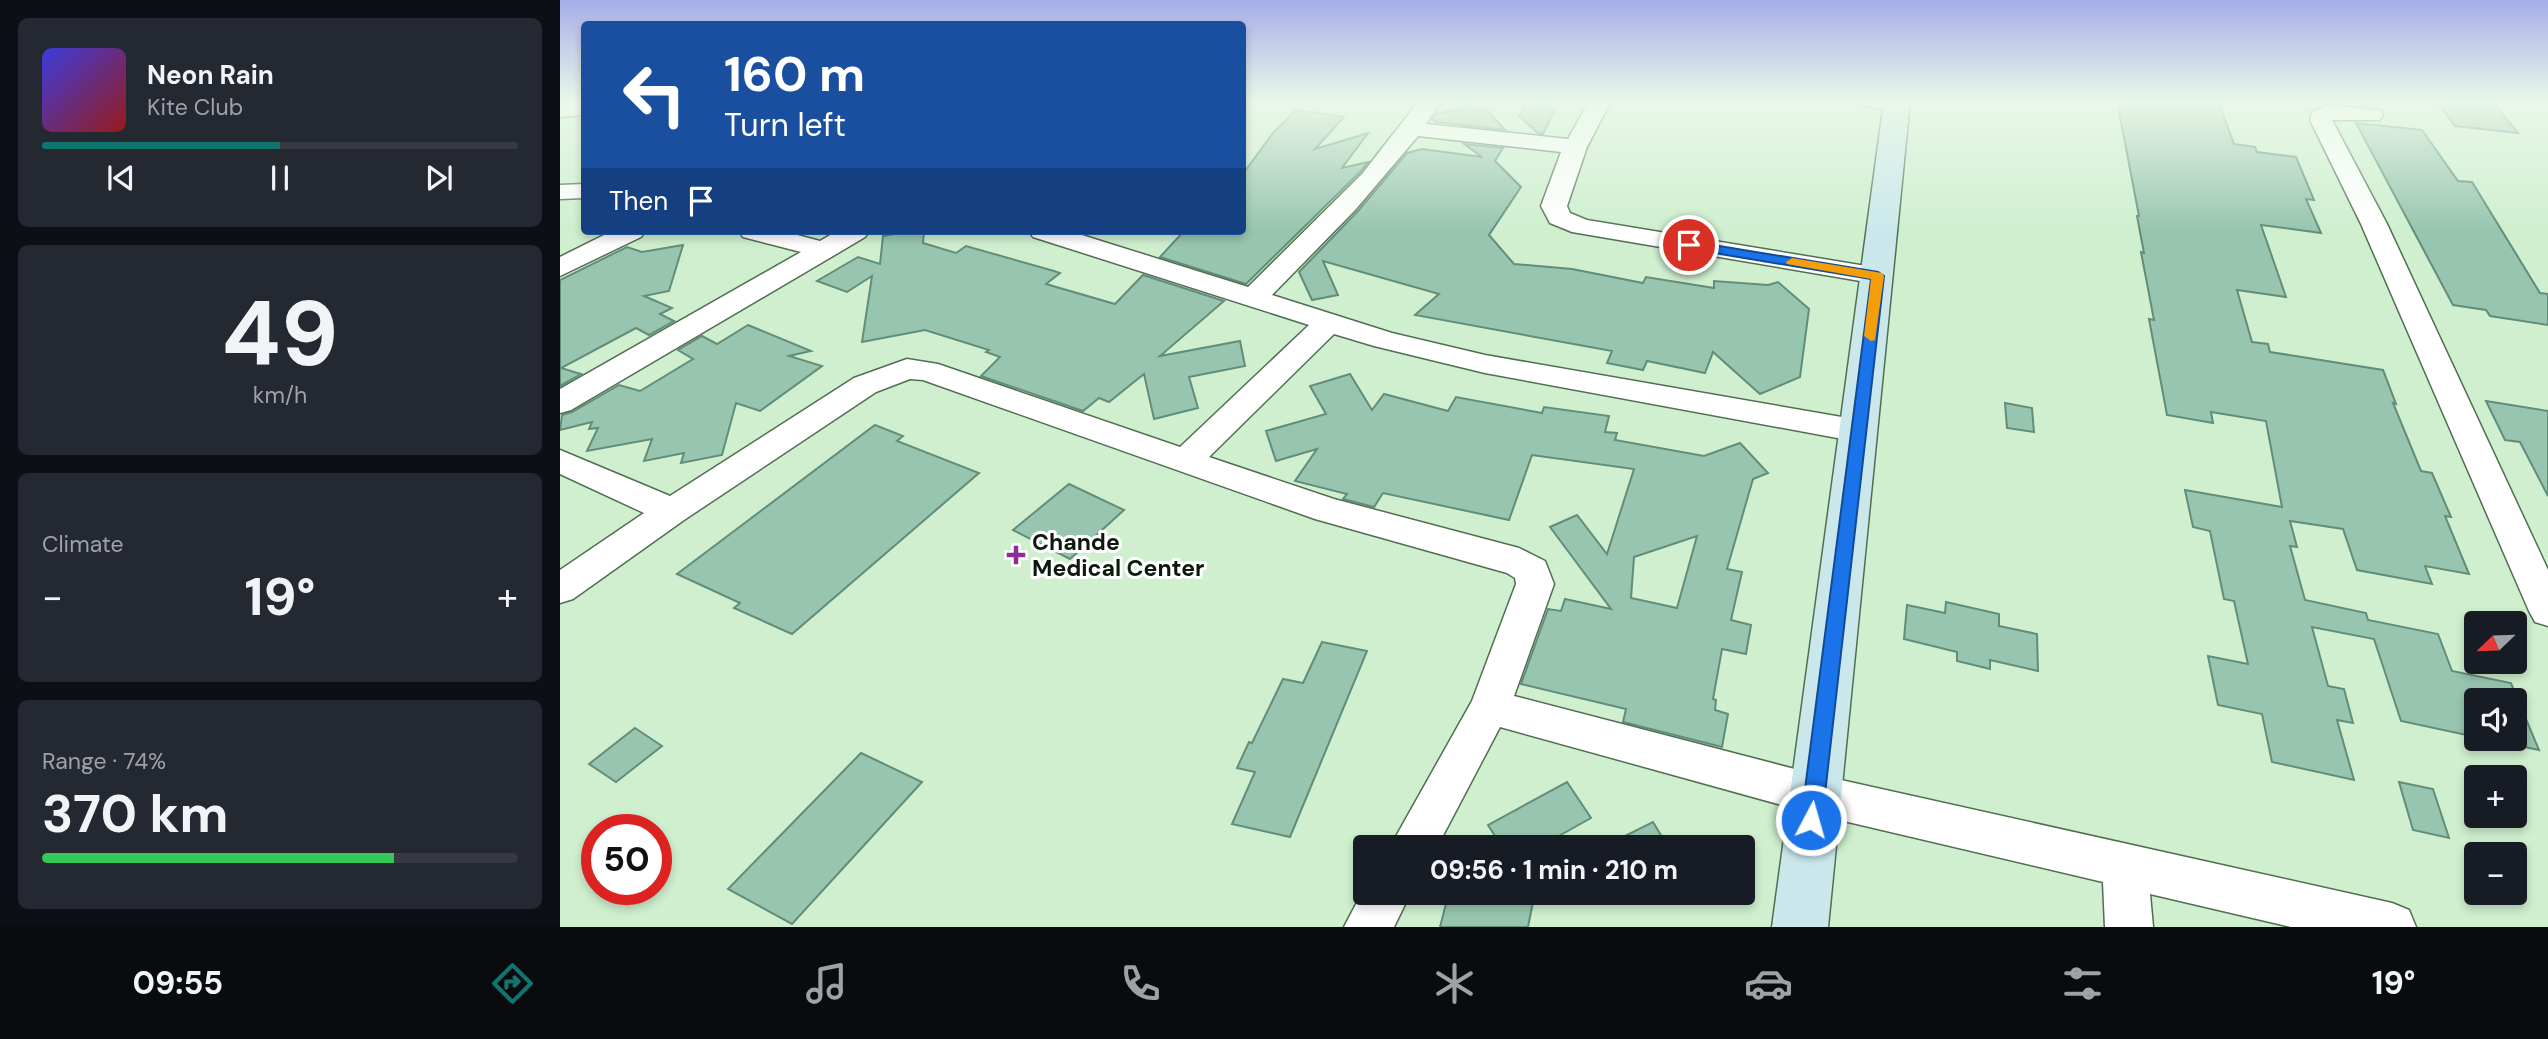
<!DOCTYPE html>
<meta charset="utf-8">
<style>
body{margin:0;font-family:"DM Sans",sans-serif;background:#242831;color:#f1f3f6;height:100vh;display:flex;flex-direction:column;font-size:26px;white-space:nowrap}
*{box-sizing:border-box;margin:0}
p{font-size:23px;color:#9ea1a6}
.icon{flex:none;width:38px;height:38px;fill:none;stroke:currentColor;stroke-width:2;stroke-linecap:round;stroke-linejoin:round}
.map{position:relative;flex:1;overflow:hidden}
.sheet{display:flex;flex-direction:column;gap:18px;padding:18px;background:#0d0f14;width:560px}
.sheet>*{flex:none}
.guide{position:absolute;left:21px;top:21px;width:665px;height:214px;border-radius:7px;box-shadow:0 4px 10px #0003;background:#1a4fa0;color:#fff;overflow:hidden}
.needle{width:46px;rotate:247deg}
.fabs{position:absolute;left:1904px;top:611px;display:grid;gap:14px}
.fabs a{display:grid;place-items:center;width:63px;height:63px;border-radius:7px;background:#171b24;box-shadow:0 4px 10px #0003;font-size:35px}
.speed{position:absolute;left:21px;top:814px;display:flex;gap:14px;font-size:35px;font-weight:700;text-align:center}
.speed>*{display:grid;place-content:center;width:91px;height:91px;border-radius:50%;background:#171b24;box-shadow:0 4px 10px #0003;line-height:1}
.speed .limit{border:10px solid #d22;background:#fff;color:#111}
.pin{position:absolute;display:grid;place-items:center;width:60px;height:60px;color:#fff;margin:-30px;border:4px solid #fff;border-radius:50%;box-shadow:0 2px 7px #0007}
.me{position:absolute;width:77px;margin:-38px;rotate:6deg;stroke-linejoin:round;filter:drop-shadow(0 0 5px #0008)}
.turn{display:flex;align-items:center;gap:24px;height:147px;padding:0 28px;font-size:32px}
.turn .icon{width:91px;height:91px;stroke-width:2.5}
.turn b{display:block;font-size:49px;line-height:60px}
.then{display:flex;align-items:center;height:66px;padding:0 28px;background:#0003;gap:14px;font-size:26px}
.big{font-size:52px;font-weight:700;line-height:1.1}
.sheet .card{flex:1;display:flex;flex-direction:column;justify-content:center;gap:10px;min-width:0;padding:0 24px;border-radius:10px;background:#242831}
.sheet .dial{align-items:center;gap:0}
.dial b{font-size:91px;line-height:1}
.song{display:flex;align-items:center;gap:21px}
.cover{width:84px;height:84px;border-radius:10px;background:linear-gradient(135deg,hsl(240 70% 55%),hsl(0 70% 35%))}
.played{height:7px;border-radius:4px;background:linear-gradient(90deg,#0f766e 50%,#363941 50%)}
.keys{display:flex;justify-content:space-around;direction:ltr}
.heat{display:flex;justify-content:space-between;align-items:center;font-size:38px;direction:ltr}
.charge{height:10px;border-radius:5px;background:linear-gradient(90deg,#34c759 74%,#363941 0)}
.trip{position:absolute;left:793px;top:835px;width:402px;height:70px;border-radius:7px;background:#171b24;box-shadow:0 4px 10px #0003;font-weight:700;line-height:70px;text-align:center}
.dock{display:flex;height:112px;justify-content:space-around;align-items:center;background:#090b0e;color:#9ea1a6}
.dock .icon{width:49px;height:49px}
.dock .on{color:#0f766e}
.dock b{font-size:32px;color:#f1f3f6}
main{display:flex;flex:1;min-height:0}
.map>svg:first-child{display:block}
.building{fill:#98c5b0;stroke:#628d79;stroke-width:2;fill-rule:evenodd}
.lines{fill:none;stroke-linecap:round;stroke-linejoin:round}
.street-casing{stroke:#526e52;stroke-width:3}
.secondary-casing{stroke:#526e52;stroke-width:3}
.street{fill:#fff;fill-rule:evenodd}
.secondary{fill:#cae8ec;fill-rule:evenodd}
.route{fill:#1a73e8;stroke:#114b97;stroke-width:2}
.slow{fill:#f59e0b}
.poi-dot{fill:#8d2c94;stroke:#fff;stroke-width:2.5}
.labels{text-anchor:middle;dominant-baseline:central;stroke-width:6;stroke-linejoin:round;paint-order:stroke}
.poi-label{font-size:23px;font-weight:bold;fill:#0e190e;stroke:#fff;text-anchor:start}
</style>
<main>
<section class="sheet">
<div class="card">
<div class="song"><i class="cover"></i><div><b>Neon Rain</b><p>Kite Club</p></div></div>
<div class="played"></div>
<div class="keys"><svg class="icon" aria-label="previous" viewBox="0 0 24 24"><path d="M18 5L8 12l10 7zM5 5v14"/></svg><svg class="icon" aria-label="pause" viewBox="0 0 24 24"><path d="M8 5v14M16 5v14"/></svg><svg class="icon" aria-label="next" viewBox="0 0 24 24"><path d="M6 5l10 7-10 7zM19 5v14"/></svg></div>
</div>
<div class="card dial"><b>49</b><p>km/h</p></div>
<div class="card"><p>Climate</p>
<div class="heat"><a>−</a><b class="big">19°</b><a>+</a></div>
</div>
<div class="card"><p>Range · 74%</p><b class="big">370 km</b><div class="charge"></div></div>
</section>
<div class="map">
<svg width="1988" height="927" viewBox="0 0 1988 927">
<rect width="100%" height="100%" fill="#cfefcf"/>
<g class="building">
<polygon points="967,101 999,101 983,134 978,133 959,116"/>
<polygon points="1557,101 1658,101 1674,144 1695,147 1697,152 1736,157 1754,200 1746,199 1761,233 1701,225 1726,297 1677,290 1692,342 1708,344 1710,352 1823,370 1836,404 1833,403 1861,471 1872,473 1891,517 1885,516 1909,574 1865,566 1872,584 1797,570 1783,529 1730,521 1737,547 1730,546 1745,600 1806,613 1808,620 1878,634 1892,671 1951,683 1979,750 1923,738 1955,738 1955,700 1916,700 1916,737 1841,721 1814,639 1752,627 1768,686 1784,689 1793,723 1777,720 1794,780 1712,762 1702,714 1658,705 1648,656 1688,664 1674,601 1664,599 1650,531 1633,527 1625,490 1722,507 1706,421 1651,412 1653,423 1607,415 1589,319 1594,320 1581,252 1584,253 1577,216 1579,216"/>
<polygon points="1877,101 1932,101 1958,133 1895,126"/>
<polygon points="911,106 915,111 926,109 945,130 876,122 872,119 876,114"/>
<polygon points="736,110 784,117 755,149 808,133 782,168 808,162 800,172 686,284 600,257 624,231 682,231 682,175 713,133"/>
<polygon points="1796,123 1862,130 1898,181 1912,182 1980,293 1988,294 1988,325 1930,316 1926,310 1893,305"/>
<polygon points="904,144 943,148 935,161 961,187 929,235 954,264 1012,269 1083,283 1086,277 1154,288 1154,281 1208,285 1218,282 1249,309 1240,377 1200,394 1153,352 1145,373 1087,361 1083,370 1047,363 1052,351 855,315 879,294 763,261 778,295 752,300 739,272 798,211 847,153 862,149 922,157"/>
<polygon points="351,231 364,231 363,243 396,253 406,246 494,271 500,273 486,284 555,304 583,275 664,301 600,356 680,341 685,366 629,377 638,408 594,419 584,374 549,402 539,398 523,411 421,376 440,357 426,352 429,350 365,330 302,342 312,276 287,292 257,281 298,257 320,264 323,236"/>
<polygon points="123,245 109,291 84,296 112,308 100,314 114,321 89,335 76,328 1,368 21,374 0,386 0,280 67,247 82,252"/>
<polygon points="188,325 251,351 229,356 262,366 200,411 176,403 162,455 121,463 124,453 84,461 92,439 27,451 38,428 29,429 32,422 0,430 2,415 12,412 59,385 80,391 133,359 118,350 142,336 157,344"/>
<path d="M 790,374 L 812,410 L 824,394 L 888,411 L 896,397 L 982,413 L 984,407 L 1049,416 L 1045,432 L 1057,433 L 1055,440 L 1144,456 L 1180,443 L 1208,473 L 1193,479 L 1167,569 L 1182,572 L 1171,620 L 1191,625 L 1186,654 L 1162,649 L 1153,699 L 1156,700 L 1155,710 L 1168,714 L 1162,747 L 1063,722 L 1066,709 L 961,684 L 988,609 L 1001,611 L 1005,599 L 1051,609 L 990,527 L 1017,515 L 1047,554 L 1074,469 L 972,455 L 949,520 L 823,493 L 814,507 L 783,499 L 787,494 L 735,481 L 757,449 L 716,461 L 706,431 L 766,414 L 750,386 ZM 1137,536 L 1117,608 L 1071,598 L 1074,557 Z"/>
<polygon points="1926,401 1988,411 1988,496 1960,442 1945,440"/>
<polygon points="1445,403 1472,408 1474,432 1447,428"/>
<polygon points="315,425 343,436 337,441 419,473 232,634 174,608 180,603 117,574"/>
<polygon points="509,484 564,510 510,559 453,530"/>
<polygon points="1386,602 1439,614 1439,626 1477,634 1478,671 1430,660 1430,669 1397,661 1397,652 1344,639 1347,605 1385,613"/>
<polygon points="762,642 807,651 730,837 672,824 695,772 677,768 689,742 692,743 723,679 743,683"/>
<polygon points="75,728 102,746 56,782 29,764"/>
<polygon points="301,753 362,782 232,924 168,889"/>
<polygon points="1007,782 1031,818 979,847 942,847 928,825"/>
<polygon points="1839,782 1873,789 1889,838 1853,830"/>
<polygon points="1093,822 1108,847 1058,847 1055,841"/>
<polygon points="889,892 975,892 968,927 880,927"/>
</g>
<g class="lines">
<g class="street-casing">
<g id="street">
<polygon points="24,101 24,115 0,117 0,103"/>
<polygon points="859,101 881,101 866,124 1008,139 1029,101 1051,101 1027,147 1007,206 1010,213 1027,220 1318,268 1328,270 1332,276 1328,282 1318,284 1012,232 990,223 981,206 1001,152 858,136 796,209 712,295 832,333 925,355 1299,420 1310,423 1315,431 1310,439 1299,442 925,373 814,346 774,334 649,457 774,499 959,548 985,561 994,584 954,696 1254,774 1832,903 1849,910 1856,927 1731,927 1590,894 1593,927 1545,927 1543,882 1254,814 940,727 877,847 830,847 912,701 956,584 955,578 947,573 755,519 363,380 350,379 316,392 124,520 13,599 0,603 0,570 84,513 0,474 0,450 110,496 294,378 347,359 378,364 620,447 749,325 473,237 469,231 509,231 688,287 802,174"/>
<polygon points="1303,101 1346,101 1348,104 1345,109 1337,111 1306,106"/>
<polygon points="1770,105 1820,110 1823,115 1820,120 1772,120 1827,224 1988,570 1988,626 1975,622 1969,611 1801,224 1750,120 1753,111"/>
<polygon points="24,184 24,198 0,199 0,185"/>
<polygon points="52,231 85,231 81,237 0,276 0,257"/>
<polygon points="179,231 222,231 260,241 277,231 309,231 305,237 273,256 11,410 0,413 0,389 241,252 183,237"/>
<polygon points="805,887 805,892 851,892 834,927 784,927"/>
</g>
</g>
<g class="secondary-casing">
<polygon id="secondary" points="1324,101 1350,101 1268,927 1212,927"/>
</g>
<use href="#street" class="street"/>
<use href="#secondary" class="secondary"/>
</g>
<linearGradient id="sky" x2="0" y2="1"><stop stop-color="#a6aee8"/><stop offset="0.44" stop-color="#e9f8e9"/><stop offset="1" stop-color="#e9f8e9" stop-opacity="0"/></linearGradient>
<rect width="1988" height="231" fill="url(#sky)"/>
<polygon class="route" points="1129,241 1318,272 1324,276 1262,820 1259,827 1251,830 1244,827 1241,820 1311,279 1124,248 1124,242"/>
<polygon class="slow" points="1232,258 1322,273 1324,276 1315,340 1311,341 1304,336 1311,279 1227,264 1226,262"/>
<path class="poi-dot" d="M452.5 544.5h7v7h7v7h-7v7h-7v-7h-7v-7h7z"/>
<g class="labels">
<g class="poi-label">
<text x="472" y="542">Chande<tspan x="472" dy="26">Medical Center</tspan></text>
</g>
</g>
</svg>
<div class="fabs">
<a><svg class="needle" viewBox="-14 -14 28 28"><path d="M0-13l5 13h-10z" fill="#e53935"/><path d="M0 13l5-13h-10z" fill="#9ea1a6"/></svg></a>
<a><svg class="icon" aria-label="sound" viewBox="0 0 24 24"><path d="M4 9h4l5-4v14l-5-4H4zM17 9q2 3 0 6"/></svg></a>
<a>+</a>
<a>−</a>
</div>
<div class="speed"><div class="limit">50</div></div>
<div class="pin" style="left:1129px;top:245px;background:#d93025"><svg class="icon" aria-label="arrive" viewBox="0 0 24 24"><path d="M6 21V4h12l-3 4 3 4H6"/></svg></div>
<svg class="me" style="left:1251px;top:820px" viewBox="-20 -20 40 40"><circle r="17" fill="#1a73e8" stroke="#fff" stroke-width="3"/><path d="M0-11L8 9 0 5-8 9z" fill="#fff"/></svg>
<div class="trip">09:56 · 1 min · 210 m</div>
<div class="guide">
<div class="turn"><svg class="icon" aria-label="left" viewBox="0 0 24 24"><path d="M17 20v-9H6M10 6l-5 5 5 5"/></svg><div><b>160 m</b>Turn left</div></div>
<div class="then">Then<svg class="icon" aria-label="arrive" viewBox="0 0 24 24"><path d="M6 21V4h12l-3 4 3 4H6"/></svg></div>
</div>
</div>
</main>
<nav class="dock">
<b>09:55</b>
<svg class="icon on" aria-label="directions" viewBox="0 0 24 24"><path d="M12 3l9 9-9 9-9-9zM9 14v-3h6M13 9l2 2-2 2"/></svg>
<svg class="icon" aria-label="music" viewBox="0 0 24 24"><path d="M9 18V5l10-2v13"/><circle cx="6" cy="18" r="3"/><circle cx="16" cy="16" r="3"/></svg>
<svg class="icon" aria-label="phone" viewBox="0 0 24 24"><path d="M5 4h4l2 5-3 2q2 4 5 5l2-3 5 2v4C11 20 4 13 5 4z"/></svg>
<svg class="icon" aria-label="climate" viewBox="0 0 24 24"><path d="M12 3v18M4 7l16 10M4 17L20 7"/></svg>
<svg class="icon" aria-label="car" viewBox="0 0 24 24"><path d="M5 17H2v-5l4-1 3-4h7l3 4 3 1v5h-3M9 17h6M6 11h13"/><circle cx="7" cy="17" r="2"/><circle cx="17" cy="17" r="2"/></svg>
<svg class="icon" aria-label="filters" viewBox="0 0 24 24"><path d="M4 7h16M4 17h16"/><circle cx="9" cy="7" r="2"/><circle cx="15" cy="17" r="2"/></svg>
<b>19°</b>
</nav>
